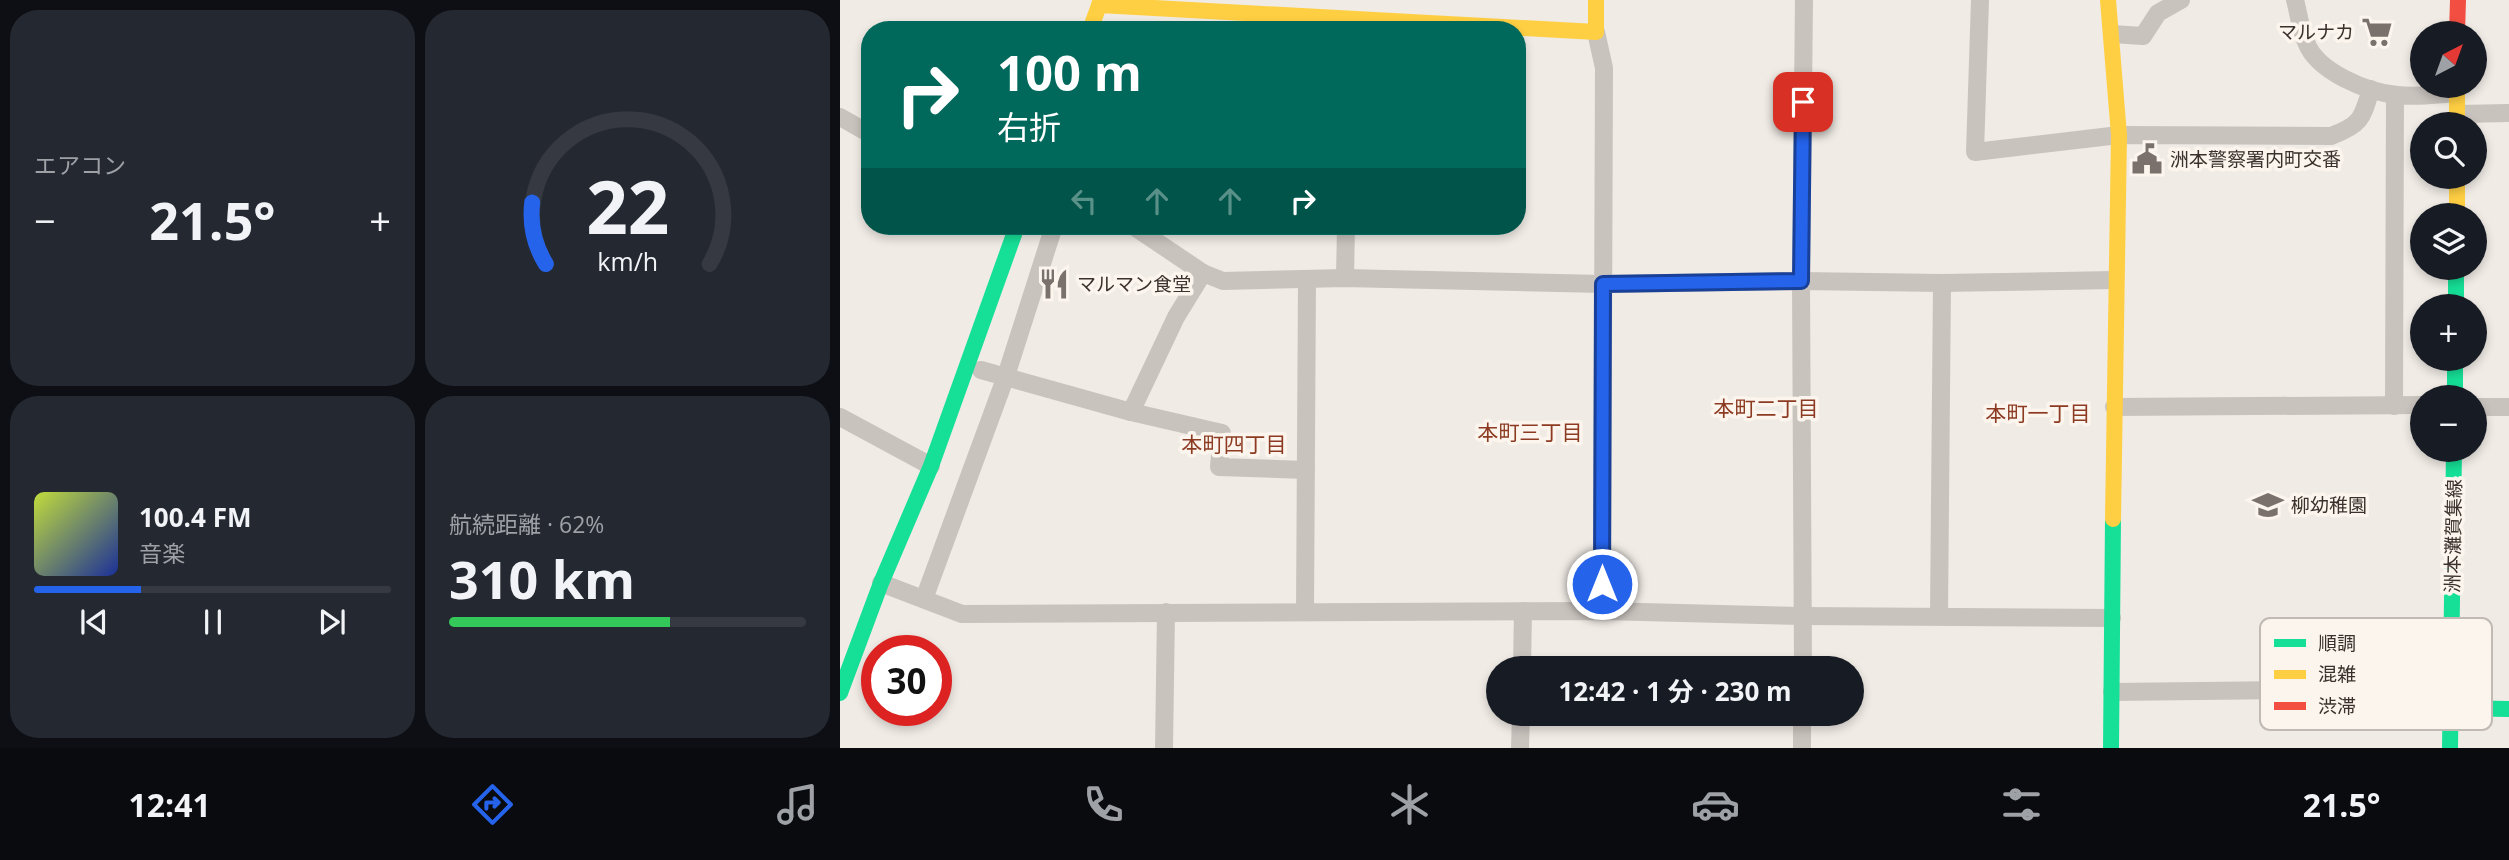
<!DOCTYPE html>
<html lang="ja">
<meta charset="utf-8">
<style>
body{margin:0;font-family:"Open Sans","Noto Sans JP",sans-serif;background:#242831;color:#f1f3f6;height:100vh;display:flex;flex-direction:column;font-size:26px;white-space:nowrap}
*{box-sizing:border-box;margin:0}
p{font-size:23px;color:#9ea1a6}
.icon{flex:none;width:38px;height:38px;fill:none;stroke:currentColor;stroke-width:2;stroke-linecap:round;stroke-linejoin:round}
.map{position:relative;flex:1;overflow:hidden}
.details{display:flex;flex-direction:column;gap:10px;padding:10px;background:#0d0f14;width:840px}
.details>*{flex:none}
.banner{position:absolute;left:21px;top:21px;width:665px;height:214px;border-radius:28px;box-shadow:0 4px 10px #0003;background:#00695c;color:#fff;overflow:hidden}
.needle{width:46px;rotate:41deg}
.controls{position:absolute;left:1570px;top:21px;display:grid;gap:14px}
.controls a{display:grid;place-items:center;width:77px;height:77px;border-radius:50%;background:#171b24;box-shadow:0 4px 10px #0003;font-size:35px}
.speed{position:absolute;left:21px;top:635px;display:flex;gap:14px;font-size:35px;font-weight:700;text-align:center}
.speed>*{display:grid;place-content:center;width:91px;height:91px;border-radius:50%;background:#171b24;box-shadow:0 4px 10px #0003;line-height:1}
.speed .limit{border:10px solid #d22;background:#fff;color:#111}
.pin{position:absolute;display:grid;place-items:center;width:60px;height:60px;color:#fff;margin:-30px;border-radius:14px;box-shadow:0 4px 10px #0006}
.me{position:absolute;width:77px;margin:-38px;rotate:0deg;stroke-linejoin:round;filter:drop-shadow(0 0 5px #0008)}
.turn{display:flex;align-items:center;gap:24px;height:147px;padding:0 21px;font-size:32px}
.turn .icon{width:91px;height:91px;stroke-width:2.5}
.turn b{display:block;font-size:49px;line-height:60px}
.lanes{display:flex;align-items:center;height:66px;padding:0 21px;background:#0003;justify-content:center;gap:35px;direction:ltr}
.lanes .off{opacity:.35}
.big{font-size:52px;font-weight:700;line-height:1.1}
.details .card{flex:1;display:flex;flex-direction:column;justify-content:center;gap:10px;min-width:0;padding:0 24px;border-radius:28px;background:#242831}
.details .dial{align-items:center;gap:0}
.dial svg{height:182px;overflow:visible;fill:none;stroke:#363941;stroke-width:7;stroke-linecap:round;text-anchor:middle}
.dial text{fill:#f1f3f6;stroke:none}
.song{display:flex;align-items:center;gap:21px}
.cover{width:84px;height:84px;border-radius:10px;background:linear-gradient(135deg,hsl(70 70% 55%),hsl(230 70% 35%))}
.played{height:7px;border-radius:4px;background:linear-gradient(90deg,#2563eb 30%,#363941 30%)}
.keys{display:flex;justify-content:space-around;direction:ltr}
.heat{display:flex;justify-content:space-between;align-items:center;font-size:38px;direction:ltr}
.charge{height:10px;border-radius:5px;background:linear-gradient(90deg,#34c759 62%,#363941 0)}
.details .tiles{flex:1;display:grid;gap:10px;grid-template-columns:repeat(2,1fr)}
.trip{position:absolute;left:646px;top:656px;width:378px;height:70px;border-radius:35px;background:#171b24;box-shadow:0 4px 10px #0003;font-weight:700;line-height:70px;text-align:center}
.menu{display:flex;height:112px;justify-content:space-around;align-items:center;background:#090b0e;color:#9ea1a6}
.menu .icon{width:49px;height:49px}
.menu .on{color:#2563eb}
.menu b{font-size:32px;color:#f1f3f6}
main{display:flex;flex:1;min-height:0}
.map>svg:first-child{display:block}
.lines{fill:none;stroke-linecap:round;stroke-linejoin:round}
.street{stroke:#c9c3be;stroke-width:18}
.fast{stroke:#16e098;stroke-width:16}
.slow{stroke:#ffcf43;stroke-width:16}
.jam{stroke:#f24e42;stroke-width:16}
.route-casing{stroke:#184099;stroke-width:18}
.route{stroke:#2563eb;stroke-width:12}
.labels{text-anchor:middle;dominant-baseline:central;stroke-width:7;stroke-linejoin:round;paint-order:stroke}
.poi-label{font-size:19px;fill:#3b302b;stroke:#fbf5ee;text-anchor:start}
.street-label{font-size:19px;fill:#3b302b;stroke:#fbf5ee}
.neighbourhood-label{font-size:21px;fill:#8c3b22;stroke:#fbf5ee}
.key{fill:#fbf5ee;stroke:#c1bab4;stroke-width:2}
.key-label{font-size:19px;fill:#3b302b}
</style>
<main>
<section class="details">
<div class="tiles">
<div class="card"><p>エアコン</p>
<div class="heat"><a>−</a><b class="big">21.5°</b><a>+</a></div>
</div>
<div class="card dial"><svg viewBox="0 0 100 80">
<path d="M14 69A42 42 0 1 1 86 69"/>
<path d="M14 69A42 42 0 0 1 8 42" stroke="#2563eb"/>
<text x="50" y="56" font-size="32" font-weight="700">22</text>
<text x="50" y="72" font-size="11">km/h</text>
</svg></div>
<div class="card">
<div class="song"><i class="cover"></i><div><b>100.4 FM</b><p>音楽</p></div></div>
<div class="played"></div>
<div class="keys"><svg class="icon" aria-label="previous" viewBox="0 0 24 24"><path d="M18 5L8 12l10 7zM5 5v14"/></svg><svg class="icon" aria-label="pause" viewBox="0 0 24 24"><path d="M8 5v14M16 5v14"/></svg><svg class="icon" aria-label="next" viewBox="0 0 24 24"><path d="M6 5l10 7-10 7zM19 5v14"/></svg></div>
</div>
<div class="card"><p>航続距離 · 62%</p><b class="big">310 km</b><div class="charge"></div></div>
</div>
</section>
<div class="map">
<svg width="1669" height="748" viewBox="0 0 1669 748">
<rect width="100%" height="100%" fill="#f0ebe5"/>
<g class="lines">
<g class="street">
<path d="M 1140,0 L 1135,152 L 1279,135 L 1491,136 C 1521,125 1522,119 1531,89"/>
<path d="M 1455,0 C 1459,14 1460,29 1466,42 C 1477,72 1527,92 1557,95 C 1577,97 1596,95 1616,93"/>
<polyline points="756,32 764,68 762,611"/>
<polyline points="1272,34 1303,36 1318,13 1341,0"/>
<polyline points="1618,114 1669,113"/>
<polyline points="0,117 30,134"/>
<polyline points="293,226 363,273 383,281 505,278 763,284 961,281 1102,283 1275,280"/>
<polyline points="505,278 506,226"/>
<polyline points="141,370 291,412 382,433 379,467 466,470"/>
<polyline points="1554,406 1555,95"/>
<polyline points="1274,407 1582,405"/>
<polyline points="1634,407 1669,407"/>
<polyline points="291,412 336,317 363,273"/>
<polyline points="0,417 91,466"/>
<polyline points="41,583 122,614 762,611 963,616 1272,618"/>
<polyline points="84,599 166,376 214,226"/>
<polyline points="465,612 467,280"/>
<polyline points="1099,615 1102,283"/>
<polyline points="682,668 683,611"/>
<polyline points="963,668 961,281 964,0"/>
<polyline points="1272,692 1610,688"/>
<polyline points="324,748 326,612"/>
<polyline points="680,748 681,714"/>
<polyline points="962,748 962,714"/>
</g>
<g class="fast">
<polyline points="1616,268 1616,306"/>
<polyline points="1615,359 1615,397"/>
<polyline points="0,693 41,583 91,466 177,226"/>
<polyline points="1610,708 1669,709"/>
<polyline points="1271,748 1273,519"/>
<polyline points="1610,748 1614,450"/>
</g>
<g class="slow">
<polyline points="1268,0 1279,135 1273,519"/>
<polyline points="259,5 756,32 756,0"/>
<polyline points="250,30 261,0"/>
<polyline points="1617,86 1617,124"/>
<polyline points="1617,177 1617,215"/>
</g>
<polyline class="jam" points="1617,33 1618,0"/>
</g>
<g class="lines">
<g class="route-casing">
<polyline id="route" points="762,584 763,284 961,281 963,102"/>
</g>
<use href="#route" class="route"/>
</g>
<defs>
<g id="supermarket-bare" transform="scale(2.415)"><path d="M-6-5.5h2.5l.6 2H6L4.5 2H-2.5L-4.4-4H-6ZM-1.5 3.2a1.3 1.3 0 1 0 .1 0ZM3 3.2a1.3 1.3 0 1 0 .1 0Z" fill="#7a716c" stroke="#fbf5ee" stroke-width="2.5" paint-order="stroke"/></g>
<g id="civic-bare" transform="scale(2.415)"><path d="M-.6-6.5H3V-4.5H.6V-3L4-1V1h2V6H-6V1h2V-1L-.6-3ZM-1.2 2.5V6h2.4V2.5Z" fill="#7a716c" stroke="#fbf5ee" stroke-width="2.5" paint-order="stroke"/></g>
<g id="restaurant-bare" transform="scale(2.415)"><path d="M-5-6h1v4h1v-4h1v4h1v-4h1v5L-1.5 .5V6h-2V.5L-5-1ZM5-6V6H3V1.5H1.5Q1.5-4 5-6Z" fill="#7a716c" stroke="#fbf5ee" stroke-width="2.5" paint-order="stroke"/></g>
<g id="school-bare" transform="scale(2.415)"><path d="M0-5L7-2L0 1L-7-2ZM-4 1L0 2.5L4 1V4Q0 6-4 4Z" fill="#7a716c" stroke="#fbf5ee" stroke-width="2.5" paint-order="stroke"/></g>
</defs>
<g fill-rule="evenodd">
<use href="#supermarket-bare" x="1537" y="32"/>
<use href="#civic-bare" x="1307" y="159"/>
<use href="#restaurant-bare" x="214" y="284"/>
<use href="#school-bare" x="1428" y="505"/>
</g>
<g class="labels">
<g class="poi-label">
<text x="1514" y="32" text-anchor="end">マルナカ</text>
<text x="1330" y="159">洲本警察署内町交番</text>
<text x="237" y="284">マルマン食堂</text>
<text x="1451" y="505">柳幼稚園</text>
</g>
<g class="street-label">
<text transform="translate(1613 536) rotate(-89)">洲本灘賀集線</text>
</g>
<g class="neighbourhood-label">
<text x="926" y="408">本町二丁目</text>
<text x="1198" y="413">本町一丁目</text>
<text x="690" y="432">本町三丁目</text>
<text x="394" y="444">本町四丁目</text>
</g>
</g>
<rect x="1420" y="618" width="232" height="112" rx="10" class="key"/>
<rect x="1434" y="639" width="32" height="8" fill="#16e098"/>
<rect x="1434" y="670" width="32" height="9" fill="#ffcf43"/>
<rect x="1434" y="702" width="32" height="8" fill="#f24e42"/>
<g class="key-label">
<text x="1478" y="650">順調</text>
<text x="1478" y="681">混雑</text>
<text x="1478" y="713">渋滞</text>
</g>
</svg>
<div class="controls">
<a><svg class="needle" viewBox="-14 -14 28 28"><path d="M0-13l5 13h-10z" fill="#e53935"/><path d="M0 13l5-13h-10z" fill="#9ea1a6"/></svg></a>
<a><svg class="icon" aria-label="search" viewBox="0 0 24 24"><circle cx="10" cy="10" r="6"/><path d="M15 15l6 6"/></svg></a>
<a><svg class="icon" aria-label="layers" viewBox="0 0 24 24"><path d="M12 4l9 5-9 5-9-5zM3 14l9 5 9-5"/></svg></a>
<a>+</a>
<a>−</a>
</div>
<div class="speed"><div class="limit">30</div></div>
<div class="pin" style="left:963px;top:102px;background:#d93025"><svg class="icon" aria-label="arrive" viewBox="0 0 24 24"><path d="M6 21V4h12l-3 4 3 4H6"/></svg></div>
<svg class="me" style="left:762px;top:584px" viewBox="-20 -20 40 40"><circle r="17" fill="#2563eb" stroke="#fff" stroke-width="3"/><path d="M0-11L8 9 0 5-8 9z" fill="#fff"/></svg>
<div class="trip">12:42 · 1 分 · 230 m</div>
<div class="banner">
<div class="turn"><svg class="icon" aria-label="right" viewBox="0 0 24 24"><path d="M7 20v-9h11M14 6l5 5-5 5"/></svg><div><b>100 m</b>右折</div></div>
<div class="lanes"><svg class="icon off" aria-label="left" viewBox="0 0 24 24"><path d="M17 20v-9H6M10 6l-5 5 5 5"/></svg><svg class="icon off" aria-label="ahead" viewBox="0 0 24 24"><path d="M12 20V5M6 11l6-6 6 6"/></svg><svg class="icon off" aria-label="ahead" viewBox="0 0 24 24"><path d="M12 20V5M6 11l6-6 6 6"/></svg><svg class="icon" aria-label="right" viewBox="0 0 24 24"><path d="M7 20v-9h11M14 6l5 5-5 5"/></svg></div>
</div>
</div>
</main>
<nav class="menu">
<b>12:41</b>
<svg class="icon on" aria-label="directions" viewBox="0 0 24 24"><path d="M12 3l9 9-9 9-9-9zM9 14v-3h6M13 9l2 2-2 2"/></svg>
<svg class="icon" aria-label="music" viewBox="0 0 24 24"><path d="M9 18V5l10-2v13"/><circle cx="6" cy="18" r="3"/><circle cx="16" cy="16" r="3"/></svg>
<svg class="icon" aria-label="phone" viewBox="0 0 24 24"><path d="M5 4h4l2 5-3 2q2 4 5 5l2-3 5 2v4C11 20 4 13 5 4z"/></svg>
<svg class="icon" aria-label="climate" viewBox="0 0 24 24"><path d="M12 3v18M4 7l16 10M4 17L20 7"/></svg>
<svg class="icon" aria-label="car" viewBox="0 0 24 24"><path d="M5 17H2v-5l4-1 3-4h7l3 4 3 1v5h-3M9 17h6M6 11h13"/><circle cx="7" cy="17" r="2"/><circle cx="17" cy="17" r="2"/></svg>
<svg class="icon" aria-label="filters" viewBox="0 0 24 24"><path d="M4 7h16M4 17h16"/><circle cx="9" cy="7" r="2"/><circle cx="15" cy="17" r="2"/></svg>
<b>21.5°</b>
</nav>
